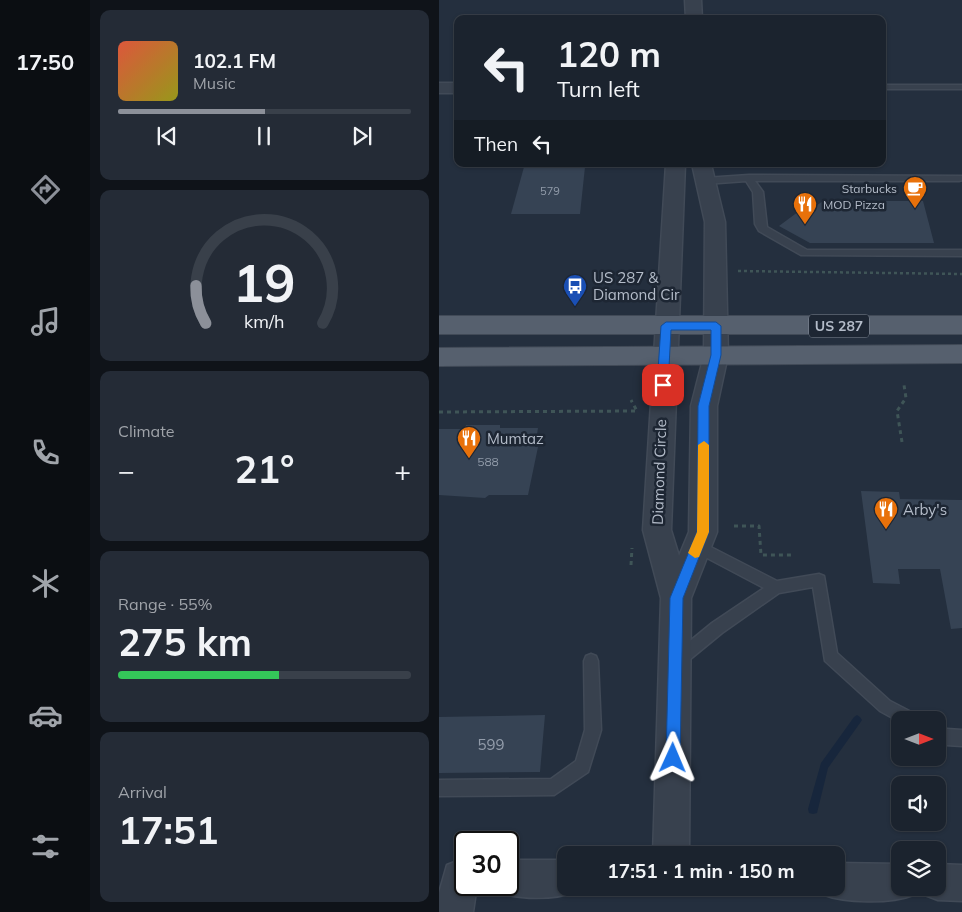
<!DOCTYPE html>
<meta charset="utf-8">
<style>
body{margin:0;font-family:Mulish,sans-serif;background:#242b36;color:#f1f3f6;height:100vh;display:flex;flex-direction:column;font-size:19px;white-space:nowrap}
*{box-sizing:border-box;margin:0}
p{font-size:16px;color:#a0a4aa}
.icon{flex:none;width:28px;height:28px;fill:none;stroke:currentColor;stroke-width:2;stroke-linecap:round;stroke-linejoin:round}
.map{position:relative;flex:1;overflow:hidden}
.details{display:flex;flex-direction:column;gap:10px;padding:10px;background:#0f1319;width:349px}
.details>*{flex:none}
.hud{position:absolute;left:15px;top:15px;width:432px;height:152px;border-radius:10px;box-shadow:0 1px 4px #0004,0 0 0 1px #39404a;background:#1b232e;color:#f1f3f6;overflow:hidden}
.needle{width:32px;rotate:90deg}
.buttons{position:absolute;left:452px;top:711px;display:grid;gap:10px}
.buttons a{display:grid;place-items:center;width:55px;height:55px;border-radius:10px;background:#1b232e;box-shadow:0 1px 4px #0004,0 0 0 1px #39404a;font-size:25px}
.speed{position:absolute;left:15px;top:831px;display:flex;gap:10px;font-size:25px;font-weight:700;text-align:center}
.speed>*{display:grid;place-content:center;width:65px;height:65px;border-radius:50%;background:#1b232e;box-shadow:0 1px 4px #0004,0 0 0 1px #39404a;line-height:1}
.speed .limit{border:2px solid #111;border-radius:8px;background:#fff;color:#111}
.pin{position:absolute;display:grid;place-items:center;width:42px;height:42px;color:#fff;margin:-21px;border-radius:10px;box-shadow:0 2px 8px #0006}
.me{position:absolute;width:55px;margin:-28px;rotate:1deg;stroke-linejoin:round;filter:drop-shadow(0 0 4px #0008)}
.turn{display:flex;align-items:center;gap:18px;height:105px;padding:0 20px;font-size:22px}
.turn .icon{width:65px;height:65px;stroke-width:2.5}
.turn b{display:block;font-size:35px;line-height:42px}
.then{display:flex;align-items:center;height:48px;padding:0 20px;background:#0003;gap:10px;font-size:19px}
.big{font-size:38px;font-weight:700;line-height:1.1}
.details .widget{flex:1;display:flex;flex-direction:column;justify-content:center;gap:8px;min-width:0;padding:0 18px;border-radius:10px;background:#242b36}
.details .dial{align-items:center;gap:0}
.dial svg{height:130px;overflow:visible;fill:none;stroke:#39404a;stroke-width:7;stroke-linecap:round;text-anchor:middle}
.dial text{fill:#f1f3f6;stroke:none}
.song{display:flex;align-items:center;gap:15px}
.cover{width:60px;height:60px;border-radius:8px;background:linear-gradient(135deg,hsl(10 70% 55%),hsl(60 70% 35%))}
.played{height:5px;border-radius:2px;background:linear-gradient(90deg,#8c9099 50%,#39404a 50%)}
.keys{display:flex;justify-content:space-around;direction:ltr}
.heat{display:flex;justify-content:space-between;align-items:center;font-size:28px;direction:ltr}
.charge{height:8px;border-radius:4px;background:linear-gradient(90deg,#34c759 55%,#39404a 0)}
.trip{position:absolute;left:118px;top:846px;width:288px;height:50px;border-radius:10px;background:#1b232e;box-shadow:0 1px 4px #0004,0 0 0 1px #39404a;font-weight:700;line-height:50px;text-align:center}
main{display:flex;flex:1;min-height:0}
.tab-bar{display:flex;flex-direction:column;width:90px;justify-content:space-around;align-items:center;background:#0b0e12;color:#a0a4aa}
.tab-bar .icon{width:35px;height:35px}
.tab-bar .active{color:#8c9099}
.tab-bar b{font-size:22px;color:#f1f3f6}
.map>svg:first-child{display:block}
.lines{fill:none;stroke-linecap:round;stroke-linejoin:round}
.stream{fill:#17263c;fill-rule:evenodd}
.building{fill:#364354}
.lane-casing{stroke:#414a57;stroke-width:3}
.street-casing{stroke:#414a57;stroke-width:3}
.primary-casing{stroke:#414a57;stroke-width:2}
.path-far1{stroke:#3f5557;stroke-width:2.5;stroke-dasharray:3 3;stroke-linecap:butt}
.path{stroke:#3f5557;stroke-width:3;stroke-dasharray:4 4;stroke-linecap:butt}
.lane{fill:#38414e;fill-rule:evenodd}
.street{fill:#38414e;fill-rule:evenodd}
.primary{fill:#56606e;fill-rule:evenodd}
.route{fill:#1a73e8;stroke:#114b97}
.slow{fill:#f59e0b}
.labels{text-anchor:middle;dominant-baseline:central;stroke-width:5;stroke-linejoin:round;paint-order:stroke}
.far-number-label{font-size:11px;fill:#929caa}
.far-poi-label{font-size:12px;fill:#b4bcc9;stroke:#1d2633;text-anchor:end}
.number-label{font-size:12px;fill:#929caa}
.shield{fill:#1d2633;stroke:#878f9c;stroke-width:1}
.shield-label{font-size:14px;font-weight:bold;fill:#b4bcc9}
.poi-label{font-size:15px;fill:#b4bcc9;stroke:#1d2633;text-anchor:start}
.street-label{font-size:15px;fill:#b4bcc9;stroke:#1d2633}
.near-number-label{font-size:15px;fill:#929caa}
</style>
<main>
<nav class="tab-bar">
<b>17:50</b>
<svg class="icon active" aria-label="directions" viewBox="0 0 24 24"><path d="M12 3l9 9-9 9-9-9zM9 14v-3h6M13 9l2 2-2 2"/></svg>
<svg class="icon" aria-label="music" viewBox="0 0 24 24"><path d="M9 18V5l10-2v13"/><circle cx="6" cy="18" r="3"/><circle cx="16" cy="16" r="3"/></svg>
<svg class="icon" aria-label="phone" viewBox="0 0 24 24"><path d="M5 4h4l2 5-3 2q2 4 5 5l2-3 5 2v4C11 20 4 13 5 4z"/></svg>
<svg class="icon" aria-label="climate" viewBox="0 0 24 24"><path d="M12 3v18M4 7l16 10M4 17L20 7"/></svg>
<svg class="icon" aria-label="car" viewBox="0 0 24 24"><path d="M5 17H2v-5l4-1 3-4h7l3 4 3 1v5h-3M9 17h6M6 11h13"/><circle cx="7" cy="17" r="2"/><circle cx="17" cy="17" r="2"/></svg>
<svg class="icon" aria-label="filters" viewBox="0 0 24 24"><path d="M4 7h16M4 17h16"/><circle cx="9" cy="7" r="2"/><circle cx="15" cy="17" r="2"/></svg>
</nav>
<section class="details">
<div class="widget">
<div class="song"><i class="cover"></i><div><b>102.1 FM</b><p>Music</p></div></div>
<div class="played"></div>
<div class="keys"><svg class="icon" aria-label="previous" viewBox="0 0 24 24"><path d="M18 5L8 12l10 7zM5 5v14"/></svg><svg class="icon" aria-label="pause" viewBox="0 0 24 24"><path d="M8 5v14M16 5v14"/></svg><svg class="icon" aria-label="next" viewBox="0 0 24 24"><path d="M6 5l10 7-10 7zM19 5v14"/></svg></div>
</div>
<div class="widget dial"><svg viewBox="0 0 100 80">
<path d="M14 69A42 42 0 1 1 86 69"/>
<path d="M14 69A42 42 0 0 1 8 46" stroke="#8c9099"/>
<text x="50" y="56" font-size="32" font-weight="700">19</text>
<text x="50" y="72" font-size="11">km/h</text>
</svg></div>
<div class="widget"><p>Climate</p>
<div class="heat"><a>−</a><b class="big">21°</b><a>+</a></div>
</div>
<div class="widget"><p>Range · 55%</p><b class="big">275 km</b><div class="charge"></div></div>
<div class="widget"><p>Arrival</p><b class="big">17:51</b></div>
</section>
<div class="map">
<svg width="524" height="912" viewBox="0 0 524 912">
<rect width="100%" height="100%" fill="#242f3e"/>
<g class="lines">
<polygon class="stream" points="418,715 421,717 423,720 421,723 389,768 378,813 374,814 370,813 369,809 382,763 415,717"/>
</g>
<g class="building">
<polygon points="85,167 146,167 141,214 72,214"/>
<polygon points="384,201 484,201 495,243 371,243 340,226 371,203 377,206"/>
<polygon points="27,425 61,425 61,428 99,428 96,447 99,447 89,495 50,495 46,498 0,495 0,429 26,429"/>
<polygon points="422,491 460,492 461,499 524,500 524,628 512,629 501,569 459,569 461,584 434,583"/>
<polygon points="106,715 101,772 0,773 0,717"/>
</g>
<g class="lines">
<g class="lane-casing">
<g id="lane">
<rect x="444" y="85" width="80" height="4"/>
<polygon points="310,175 524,176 524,180 520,181 316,181 324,192 328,227 368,250 524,250 524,256 362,255 320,231 316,224 314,192 307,181 266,184 261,181 266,178"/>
<polygon points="258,540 338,581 380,574 385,576 398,653 451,701 478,715 481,720 461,720 461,722 441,711 386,661 374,587 340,593 283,633 244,665 239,667 234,665 232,660 234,655 273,623 325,588 253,550 251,546 253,542"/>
<polygon points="152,654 157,656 159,661 162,730 149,772 115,795 0,796 0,780 112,779 137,761 146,730 145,661 147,656"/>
<polygon points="499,725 508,729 524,730 524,746 507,745 499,741"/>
</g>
</g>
<g class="street-casing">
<g id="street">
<polygon points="246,0 262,0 263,19 247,19"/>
<rect x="0" y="83" width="19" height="10"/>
<polygon points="227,164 246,164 232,530 240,556 250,532 252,406 265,355 266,222 253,164 272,164 286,222 289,355 278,406 278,532 252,598 250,855 214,855 222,598 204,530"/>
<polygon points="21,860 26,862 26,885 38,885 34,912 0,912 0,893 8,865"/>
<path d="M 69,860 L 126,860 L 126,888 L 140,888 L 139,891 C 116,900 79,900 56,891 L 54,885 L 69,885 Z"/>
<path d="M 396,863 L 461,864 L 461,888 L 477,888 L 474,895 C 452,904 405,903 383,894 L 381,888 L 396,888 Z"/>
<polygon points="499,864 524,865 524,901 499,900 486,895 483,888 499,888"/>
</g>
</g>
<g class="primary-casing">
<g id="primary">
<rect x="0" y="316" width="524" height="18"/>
<polygon points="524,345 524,363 0,366 0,348"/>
</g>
</g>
<polyline class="path-far1" points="299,271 524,274"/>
<g class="path">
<polyline points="0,412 198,411 192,400"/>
<polyline points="463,442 458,411 467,398 465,385"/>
<polyline points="295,526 320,526 322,555 354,555"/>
<polyline points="192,565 193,548"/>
</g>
<use href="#lane" class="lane"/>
<use href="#street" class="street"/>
<use href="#primary" class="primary"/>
</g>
<polygon class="route" points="227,322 277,322 282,326 282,355 270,406 270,532 244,598 241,758 239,763 234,765 229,763 227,758 231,598 258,532 259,406 272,355 272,330 232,330 229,385 224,389 218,385 222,326"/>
<polygon class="slow" points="265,441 270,445 270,532 260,557 256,558 249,553 258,532 259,445"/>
<defs>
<g id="cafe-pin" transform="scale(1.25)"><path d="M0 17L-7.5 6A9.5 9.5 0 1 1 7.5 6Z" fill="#e8710a" stroke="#1d2633"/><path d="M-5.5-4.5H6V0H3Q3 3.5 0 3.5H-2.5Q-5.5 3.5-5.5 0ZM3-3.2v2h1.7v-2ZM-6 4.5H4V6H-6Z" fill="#fff"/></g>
<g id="restaurant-pin" transform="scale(1.25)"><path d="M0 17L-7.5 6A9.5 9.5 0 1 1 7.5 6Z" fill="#e8710a" stroke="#1d2633"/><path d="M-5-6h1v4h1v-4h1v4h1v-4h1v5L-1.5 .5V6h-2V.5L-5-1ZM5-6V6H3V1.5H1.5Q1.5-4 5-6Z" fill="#fff"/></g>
<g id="bus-pin" transform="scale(1.25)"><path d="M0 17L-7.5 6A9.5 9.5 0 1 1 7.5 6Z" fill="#1a4fb4" stroke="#1d2633"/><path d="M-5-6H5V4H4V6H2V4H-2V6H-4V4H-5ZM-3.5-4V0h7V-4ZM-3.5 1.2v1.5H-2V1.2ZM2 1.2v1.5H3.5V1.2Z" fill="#fff"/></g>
</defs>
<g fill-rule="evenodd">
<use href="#cafe-pin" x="476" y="188"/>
<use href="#restaurant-pin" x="366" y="204"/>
<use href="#bus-pin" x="136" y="286"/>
<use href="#restaurant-pin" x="30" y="438"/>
<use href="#restaurant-pin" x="447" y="509"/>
</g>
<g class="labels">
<g class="far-number-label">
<text x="111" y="191">579</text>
</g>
<g class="far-poi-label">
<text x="458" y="188">Starbucks</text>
<text x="384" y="204" text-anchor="start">MOD Pizza</text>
</g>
<g class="number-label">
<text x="49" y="461">588</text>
</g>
<rect class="shield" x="370" y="314.5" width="60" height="23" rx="4"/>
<g class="shield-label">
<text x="400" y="326">US 287</text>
</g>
<g class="poi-label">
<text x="154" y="277">US 287 &amp;<tspan x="154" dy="17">Diamond Cir</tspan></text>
<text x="48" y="438">Mumtaz</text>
<text x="464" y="509">Arby's</text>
</g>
<g class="street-label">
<text transform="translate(220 472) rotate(-88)">Diamond Circle</text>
</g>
<g class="near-number-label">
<text x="52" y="744">599</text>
</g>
</g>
</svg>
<div class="buttons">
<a><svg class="needle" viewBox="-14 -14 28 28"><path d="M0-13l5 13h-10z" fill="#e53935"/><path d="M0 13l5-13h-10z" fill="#a0a4aa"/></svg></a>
<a><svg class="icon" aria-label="sound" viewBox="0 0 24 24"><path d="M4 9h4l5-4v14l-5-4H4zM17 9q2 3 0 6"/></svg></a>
<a><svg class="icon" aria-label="layers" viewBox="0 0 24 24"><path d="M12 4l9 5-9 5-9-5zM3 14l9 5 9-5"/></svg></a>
</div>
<div class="speed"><div class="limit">30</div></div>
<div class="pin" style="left:224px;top:385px;background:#d93025"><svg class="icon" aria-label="arrive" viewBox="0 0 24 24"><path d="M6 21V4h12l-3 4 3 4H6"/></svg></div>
<svg class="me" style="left:234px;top:758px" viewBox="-20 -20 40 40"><path d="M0-17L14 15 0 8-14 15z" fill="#1a73e8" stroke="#fff" stroke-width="4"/></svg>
<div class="trip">17:51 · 1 min · 150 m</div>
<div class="hud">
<div class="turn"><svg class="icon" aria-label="left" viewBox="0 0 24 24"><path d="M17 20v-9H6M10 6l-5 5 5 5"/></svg><div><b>120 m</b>Turn left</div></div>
<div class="then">Then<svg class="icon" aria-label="left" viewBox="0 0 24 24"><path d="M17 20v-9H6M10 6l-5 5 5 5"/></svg></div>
</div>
</div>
</main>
